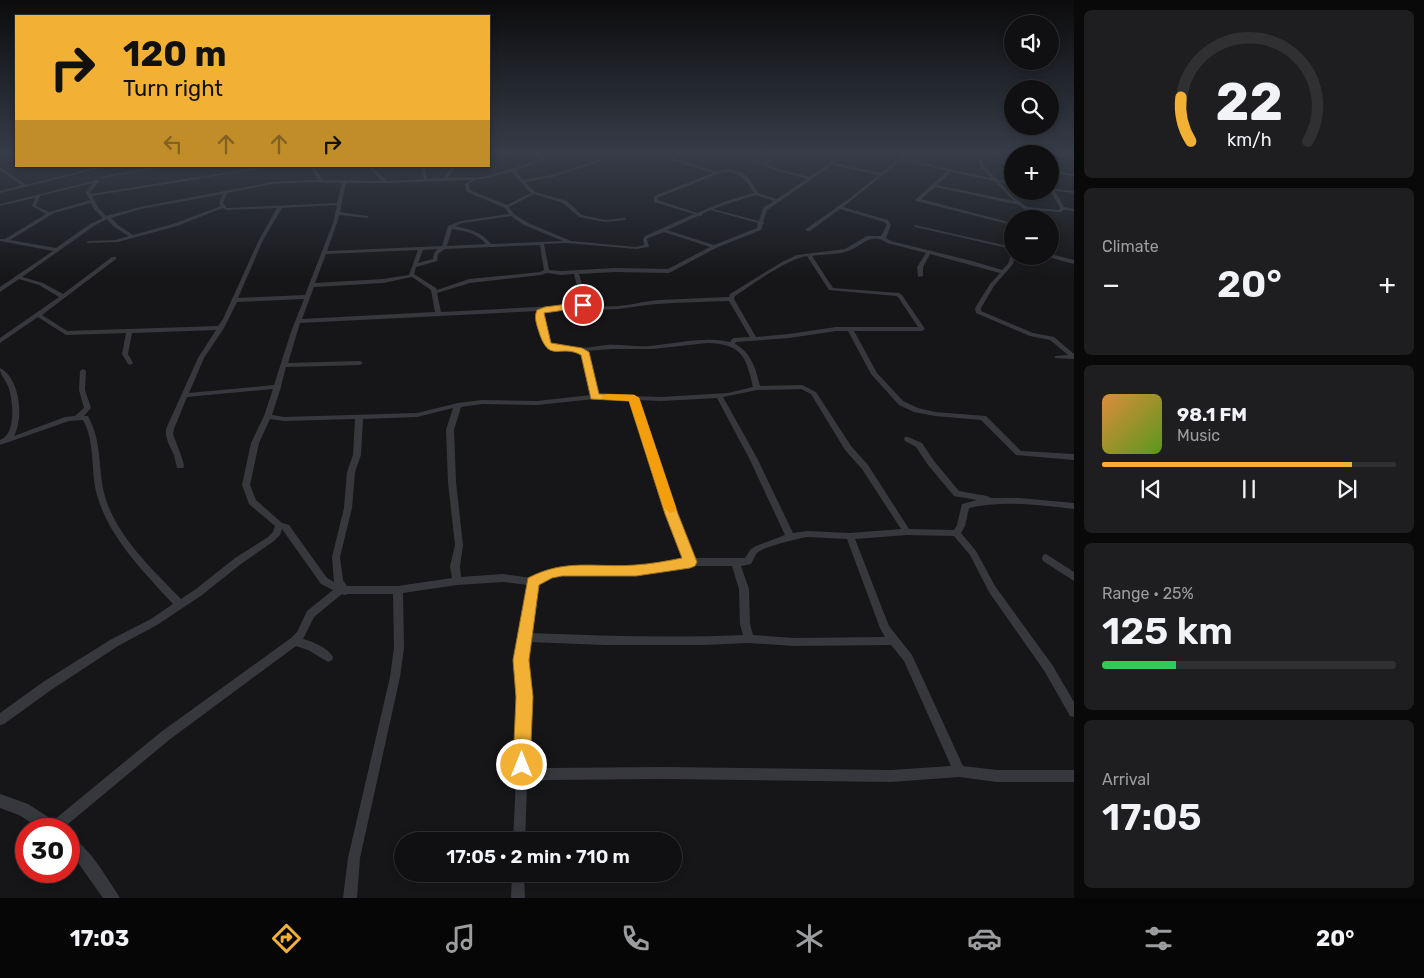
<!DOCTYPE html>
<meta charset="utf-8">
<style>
body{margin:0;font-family:Rubik,sans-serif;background:#1e1e20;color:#f1f3f6;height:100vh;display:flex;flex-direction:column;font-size:19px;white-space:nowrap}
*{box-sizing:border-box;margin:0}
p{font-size:16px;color:#9c9d9f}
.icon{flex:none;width:28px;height:28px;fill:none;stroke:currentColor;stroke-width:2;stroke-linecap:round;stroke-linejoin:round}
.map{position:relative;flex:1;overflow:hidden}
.panel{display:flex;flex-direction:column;gap:10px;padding:10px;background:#09090a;width:350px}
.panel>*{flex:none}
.banner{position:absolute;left:15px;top:15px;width:475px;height:152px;border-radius:0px;box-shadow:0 2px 8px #0003,0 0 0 1px #303032;background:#f2b134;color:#111;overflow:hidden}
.buttons{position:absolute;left:1004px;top:15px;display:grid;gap:10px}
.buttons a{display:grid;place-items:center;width:55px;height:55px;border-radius:50%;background:#101012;box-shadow:0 2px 8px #0003,0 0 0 1px #303032;font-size:25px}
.speed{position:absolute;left:15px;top:818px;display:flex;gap:10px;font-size:25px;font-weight:700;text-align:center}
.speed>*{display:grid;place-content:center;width:65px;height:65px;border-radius:50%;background:#101012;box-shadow:0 2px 8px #0003,0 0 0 1px #303032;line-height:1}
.speed .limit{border:8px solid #d22;background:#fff;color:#111}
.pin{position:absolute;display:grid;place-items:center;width:42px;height:42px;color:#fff;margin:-21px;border:2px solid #fff;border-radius:50%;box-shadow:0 1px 5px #0007}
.me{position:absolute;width:55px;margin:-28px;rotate:0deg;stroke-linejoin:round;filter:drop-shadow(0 0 4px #0008)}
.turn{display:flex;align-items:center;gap:18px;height:105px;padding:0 25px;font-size:22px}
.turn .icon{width:65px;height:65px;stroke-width:2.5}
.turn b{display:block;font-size:35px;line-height:42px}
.lanes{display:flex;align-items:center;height:48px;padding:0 25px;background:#0003;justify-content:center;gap:25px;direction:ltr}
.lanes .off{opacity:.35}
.big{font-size:38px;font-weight:600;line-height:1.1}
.panel .tile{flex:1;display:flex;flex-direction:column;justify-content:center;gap:8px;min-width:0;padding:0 18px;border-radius:8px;background:#1e1e20}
.panel .dial{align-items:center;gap:0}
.dial svg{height:130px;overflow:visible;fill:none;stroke:#303032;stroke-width:7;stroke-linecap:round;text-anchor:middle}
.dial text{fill:#f1f3f6;stroke:none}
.song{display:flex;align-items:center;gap:15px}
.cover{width:60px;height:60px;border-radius:8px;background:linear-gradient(135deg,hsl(30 70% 55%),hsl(90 70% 35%))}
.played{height:5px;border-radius:2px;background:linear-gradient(90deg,#f2b134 85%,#303032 85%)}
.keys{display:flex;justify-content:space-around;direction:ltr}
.heat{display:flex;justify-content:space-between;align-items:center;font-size:28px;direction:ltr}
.charge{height:8px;border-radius:4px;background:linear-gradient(90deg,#34c759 25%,#303032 0)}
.trip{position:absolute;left:394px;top:832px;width:288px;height:50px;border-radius:25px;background:#101012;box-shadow:0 2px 8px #0003,0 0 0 1px #303032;font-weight:600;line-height:50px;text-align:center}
.tabs{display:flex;height:80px;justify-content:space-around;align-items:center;background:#060607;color:#9c9d9f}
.tabs .icon{width:35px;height:35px}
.tabs .selected{color:#f2b134}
.tabs b{font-size:22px;color:#f1f3f6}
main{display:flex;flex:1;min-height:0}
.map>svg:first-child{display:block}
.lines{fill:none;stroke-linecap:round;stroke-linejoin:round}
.minor{fill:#37383d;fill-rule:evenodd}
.tertiary{fill:#37383d;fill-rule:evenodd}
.route{fill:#f2b134;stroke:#9d7322}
.slow{fill:#f59e0b}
</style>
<main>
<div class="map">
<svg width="1074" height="898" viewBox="0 0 1074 898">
<rect width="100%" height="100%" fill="#161618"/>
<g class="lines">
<g class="minor">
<path d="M 531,153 L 535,153 L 543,157 L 555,153 L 559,153 L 544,160 L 515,171 L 523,180 L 551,175 L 620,153 L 625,153 L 624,154 L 553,177 L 525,182 L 535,192 L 567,201 L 582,215 L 605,220 L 624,218 L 626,219 L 626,220 L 605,222 L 579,217 L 563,203 L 534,194 L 509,207 L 514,214 L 528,223 L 571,241 L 636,247 L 644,245 L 643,239 L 645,236 L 694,214 L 654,202 L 654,196 L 713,173 L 652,154 L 651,153 C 657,153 662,156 668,157 C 673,157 679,153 685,153 L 673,158 L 717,172 L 726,169 L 739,171 L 748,177 L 758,193 L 777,199 L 807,179 L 774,170 L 734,153 L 738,153 L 763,163 L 779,153 L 783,153 L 766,164 L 776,168 L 809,177 L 845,153 L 849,153 L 834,163 L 881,173 L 906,153 L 910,153 L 903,159 L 991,178 L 979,165 L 979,158 L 981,157 L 983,158 L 983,165 L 997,179 L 1012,183 L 1012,185 L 1000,182 L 1012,196 L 1027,207 L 1059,210 L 1060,208 L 1050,190 L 1050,188 L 1074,191 L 1074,193 L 1055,191 L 1064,207 L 1074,209 L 1074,211 L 1064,210 L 1061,212 L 1031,210 L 1037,219 L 1033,219 L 1028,212 L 1019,205 L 935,187 L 921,199 L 1012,223 L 1012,225 L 916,201 L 916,199 L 948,171 L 901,160 L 843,207 L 888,220 L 891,225 L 886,238 L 891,241 L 972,261 L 1002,270 L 1008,264 L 1011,255 L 1015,256 L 1013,264 L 994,286 L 981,308 L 981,311 L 1033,333 L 1054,337 L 1074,354 L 1074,359 L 1055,358 L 1055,356 L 1068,355 L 1050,340 L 1030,336 L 976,313 L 975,308 L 990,284 L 1000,273 L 930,254 L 923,267 L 923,276 L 918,277 L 917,267 L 926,253 L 887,243 C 870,231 863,246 848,251 C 838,255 823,254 812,256 L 833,288 L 899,293 L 902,295 L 925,329 L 922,331 L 854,331 L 877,373 L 903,401 L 918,408 L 935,412 L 986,416 L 1021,451 L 1074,454 L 1074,460 L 1016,455 L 981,420 L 935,416 L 914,412 L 899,405 L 871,374 L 848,331 L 836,331 L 789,338 L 736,342 L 735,344 C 751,352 756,369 760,386 L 802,385 L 816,392 L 851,446 L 868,465 L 909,529 L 954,530 L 957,525 L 962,504 L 977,500 L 954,496 L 928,465 L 916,447 L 905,441 L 904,439 L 905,437 L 908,437 L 922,443 L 934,461 L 959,491 L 987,496 L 991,498 L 1019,498 L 1074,503 L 1074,509 C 1039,505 1003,500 969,508 L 965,526 L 961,533 L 976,551 L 995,586 L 1053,666 L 1074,702 L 1074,717 L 1070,716 L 1045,672 L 989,592 L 970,555 L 954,536 L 907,535 L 855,539 L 889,626 L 912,655 L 963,766 L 997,770 L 1074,770 L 1074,782 L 997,782 L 959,777 L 891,782 L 664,779 L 546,780 L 527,785 L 525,841 L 513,841 L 520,697 L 516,660 L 528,585 L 503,582 L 457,585 L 403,593 L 404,648 L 400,677 L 360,858 L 357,898 L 343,898 L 348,858 L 390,677 L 394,648 L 393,594 L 348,594 L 345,595 L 342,594 L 314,617 L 303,639 C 314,642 328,648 333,657 L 332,660 L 328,662 L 308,650 L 296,646 L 169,740 L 62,829 L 47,829 L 49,824 L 161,732 L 291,638 L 297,632 L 307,611 L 333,590 L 321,584 L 282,529 L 280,535 L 274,541 L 241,564 L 202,595 L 157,625 L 118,646 L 51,690 L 4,724 L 0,725 L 0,713 L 43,682 L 110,640 L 151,619 L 173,604 C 144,572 109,538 97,495 C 90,470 96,444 83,420 L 69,421 L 0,445 L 0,440 C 17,434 13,399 8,386 C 5,379 0,375 0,368 C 20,378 24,418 14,436 L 65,417 L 75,416 L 84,408 L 79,390 L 80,371 L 83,369 L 85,370 L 86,371 L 85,390 L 91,408 L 84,416 L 88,416 L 89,418 C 102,443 98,467 104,493 C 115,535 152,569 181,599 L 196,589 L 235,558 L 268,537 L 273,532 L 275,526 L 249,504 L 242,485 L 251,443 L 264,416 L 273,389 L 187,397 L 174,429 L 173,434 L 183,461 L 184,466 L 183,468 L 177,468 C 176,464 175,459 174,455 C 170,446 165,439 166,429 L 198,358 L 216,330 L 132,333 L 128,354 L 133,363 L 130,365 L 128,364 L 122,354 L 126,333 L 66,335 L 38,317 L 0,343 L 0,338 L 59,297 L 39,285 L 19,279 L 0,292 L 0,287 L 53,251 L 0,241 L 0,239 L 5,239 L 46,214 L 32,206 L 35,198 L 0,206 L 0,204 L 97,180 L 100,181 L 90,192 L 91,194 L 267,166 L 278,166 L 92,196 L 98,207 L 106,216 L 140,207 L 272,182 L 318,180 L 310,166 L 314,166 L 322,180 L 382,181 L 367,166 L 371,166 L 387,181 L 424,179 L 420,166 L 424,166 L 427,179 L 444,178 L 452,166 L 456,166 L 448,178 L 482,177 L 515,168 L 540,159 ZM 832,165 L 879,175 L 850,198 L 806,229 L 806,231 L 810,231 L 840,209 L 884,222 L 887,225 L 881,236 L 867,236 L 845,249 L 797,255 L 782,262 L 730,294 L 729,297 C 705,298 682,299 659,300 C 636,302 609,312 587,302 L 579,274 L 615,272 L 669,273 L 716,248 L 761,230 L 763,224 L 765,223 L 763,222 L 767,210 ZM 511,172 C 519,177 523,186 531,193 L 507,205 L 470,190 L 469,184 L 477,179 L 482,179 ZM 726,172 C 741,172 747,181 754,193 L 726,201 L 697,213 L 658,200 L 657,198 L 720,173 ZM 951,172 L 994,181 L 1014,201 L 937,185 ZM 471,180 L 465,184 L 467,192 L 505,208 L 509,214 L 461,221 L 448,226 L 442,246 L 327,251 L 337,223 L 339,215 L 367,218 L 369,217 L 367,216 L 340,212 L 346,183 L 386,183 ZM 302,182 L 342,183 L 337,203 L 227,208 L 223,203 L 227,193 L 272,184 ZM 93,183 L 86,192 L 90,200 L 49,212 L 36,206 L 40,196 ZM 223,194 L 219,203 L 221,206 L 173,224 L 133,235 L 118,225 L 111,218 L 141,209 ZM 756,195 L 774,201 L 763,208 L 759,221 L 713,209 L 730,203 ZM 91,203 L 94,209 L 103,218 L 90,224 L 56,248 L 10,240 L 54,213 ZM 337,205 L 333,223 L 305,295 L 238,298 L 263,240 L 282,208 ZM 223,208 L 226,210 L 277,208 L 259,240 L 223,319 L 218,326 L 67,331 L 42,315 L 116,259 L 116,257 L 112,257 L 63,294 L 43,283 L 22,277 L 94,226 L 107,219 L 114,227 L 129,236 L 116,240 L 89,241 L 87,242 L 87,243 L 118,242 L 177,226 ZM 710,210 L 758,223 L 757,228 L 714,245 L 667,230 L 698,216 L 702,216 L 702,214 ZM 511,216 L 524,225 L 563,241 L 491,244 C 482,232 469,229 455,226 L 462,223 ZM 452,229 C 465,231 477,233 486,244 L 447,246 ZM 664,232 L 710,247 L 668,269 L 615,268 L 561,271 L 549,270 L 544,244 L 567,243 L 636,249 L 649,247 L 647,239 L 649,238 ZM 540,245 L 544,270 L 540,272 L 469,279 L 437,290 L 436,288 L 414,274 L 416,267 L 437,261 L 438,254 L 445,249 ZM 438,249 L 434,253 L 433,259 L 418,263 L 423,250 ZM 418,250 L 409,275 L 383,279 L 315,283 L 326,254 ZM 807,256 L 829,290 L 896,296 L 898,297 L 918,327 L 836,327 L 789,334 L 756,337 L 734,299 L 735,296 C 753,284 787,259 807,256 ZM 547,273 L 561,275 L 574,274 L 581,302 L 576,305 L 441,312 L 437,293 L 470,283 L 541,275 ZM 412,277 L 431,290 L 435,312 L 302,319 L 314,287 L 383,283 ZM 304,299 L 291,332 L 274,385 L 189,393 L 204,358 L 224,328 L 237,302 ZM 729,301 L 750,337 L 734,338 L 732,339 L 730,342 C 703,336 677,344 649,346 C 635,347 621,344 607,345 C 589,347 567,352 550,344 L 542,316 L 543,313 C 555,305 571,313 584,305 C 607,315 634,305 658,304 C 682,302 706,302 729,301 ZM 538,311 L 536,316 L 545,346 L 560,351 L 580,352 L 584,357 L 591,395 L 537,401 L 482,400 L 458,403 L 417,413 L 284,417 L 272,415 L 281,387 L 281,386 L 286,367 L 360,365 L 363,363 L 360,361 L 288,363 L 300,323 ZM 707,343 C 741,344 746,355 753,387 L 728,393 L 661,397 L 598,395 L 590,357 L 586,351 L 612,349 L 653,349 ZM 801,389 L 811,394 L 845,450 L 862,469 L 901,529 L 850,533 L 807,531 L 793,533 L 757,458 L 723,397 L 757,390 ZM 717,398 L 749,458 L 785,535 L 756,546 L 751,549 L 745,558 L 694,558 L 675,514 L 638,400 L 661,401 ZM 595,399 L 631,400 L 667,514 L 685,559 L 636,567 L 562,567 L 546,570 L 532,578 L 503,574 L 461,577 L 460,566 L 463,545 L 456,482 L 454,430 L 461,407 L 482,404 L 537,405 ZM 453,408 L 446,430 L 448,482 L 455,545 L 450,566 L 452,578 L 398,586 L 347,586 L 343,580 L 340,557 L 352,508 L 355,472 L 361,455 L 363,419 L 417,417 ZM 270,419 L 284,421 L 355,419 L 353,455 L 347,472 L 344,508 L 332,557 L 334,582 L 327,578 L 289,525 L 282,523 L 256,500 L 250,485 L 259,443 ZM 807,537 L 847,539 L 880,628 L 885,637 L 794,638 L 753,635 L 750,624 L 749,589 L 741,566 L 751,564 C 753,560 755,556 757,553 C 765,546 797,539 807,537 ZM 691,566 L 732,566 L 739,589 L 740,624 L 743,635 C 672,638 601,636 530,633 L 537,584 L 551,576 L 562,575 L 636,575 ZM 529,642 L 605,645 L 703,645 L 749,643 L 794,646 L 891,645 L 904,661 L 951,766 L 891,770 L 664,767 L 546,768 L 528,773 L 530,697 L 526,660 Z"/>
<polygon points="1009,153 1013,153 1012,156 1011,156"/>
<polygon points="1050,154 1074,156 1074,158 1050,156"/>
<polygon points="101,166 105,167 0,193 0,191 22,185 0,170 0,167 26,185"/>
<polygon points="160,166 170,166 102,178 100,177"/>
<polygon points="915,225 1012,247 1012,249 915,227"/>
<polygon points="1050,233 1058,239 1052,252 1050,253 1050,247 1053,239 1050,236"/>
<polygon points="1050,254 1074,260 1074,264 1048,257 1048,256 1050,256"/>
<polygon points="1046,554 1074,572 1074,581 1043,561 1042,558 1043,555"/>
<polygon points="512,874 524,874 525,898 511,898"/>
</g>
<g class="tertiary">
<polygon points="954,153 960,153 1012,164 1012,166"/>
<polygon points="1050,171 1074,174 1074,176 1050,173"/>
<polygon points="0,794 28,804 59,824 61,829 41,829 19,815 0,808"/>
<path d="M 69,837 C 87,843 106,877 117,893 L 120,898 L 103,898 L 79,864 L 69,854 Z"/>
</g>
</g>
<linearGradient id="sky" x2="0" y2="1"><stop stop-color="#0c0c0d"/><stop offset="0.55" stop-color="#363c48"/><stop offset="1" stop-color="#363c48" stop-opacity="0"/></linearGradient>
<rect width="1074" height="278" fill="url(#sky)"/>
<path class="route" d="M 583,302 L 587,305 L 586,307 L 544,313 L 551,343 L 582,348 L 589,352 L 599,394 L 634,395 L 639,398 L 678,514 L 697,562 L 695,566 L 690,568 L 636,576 L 562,576 L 552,578 L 539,585 L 529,660 L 533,697 L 530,765 L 528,771 L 522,774 L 515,771 L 513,765 L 516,697 L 513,660 L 528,578 C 566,558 595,568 635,565 C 651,564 667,561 682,558 L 665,514 L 629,401 L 591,399 L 581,355 C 559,343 549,366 538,329 C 536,322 534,317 537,310 L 545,307 Z"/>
<polygon class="slow" points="606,394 634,395 639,398 676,508 674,512 670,513 664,508 629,401 602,399 601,397"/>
</svg>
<div class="buttons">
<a><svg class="icon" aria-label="sound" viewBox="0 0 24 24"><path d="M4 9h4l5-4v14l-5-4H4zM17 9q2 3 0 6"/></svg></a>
<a><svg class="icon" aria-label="search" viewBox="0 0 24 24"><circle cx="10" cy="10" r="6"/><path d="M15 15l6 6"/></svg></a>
<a>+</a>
<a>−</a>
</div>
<div class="speed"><div class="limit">30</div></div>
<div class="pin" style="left:583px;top:305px;background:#d93025"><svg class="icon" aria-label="arrive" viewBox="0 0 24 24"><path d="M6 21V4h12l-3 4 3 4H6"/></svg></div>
<svg class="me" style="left:522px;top:765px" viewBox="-20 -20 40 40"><circle r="17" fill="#f2b134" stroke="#fff" stroke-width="3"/><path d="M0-11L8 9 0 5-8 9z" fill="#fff"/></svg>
<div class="trip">17:05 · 2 min · 710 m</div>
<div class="banner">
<div class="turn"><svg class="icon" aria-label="right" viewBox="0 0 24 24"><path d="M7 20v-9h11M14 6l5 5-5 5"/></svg><div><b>120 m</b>Turn right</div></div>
<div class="lanes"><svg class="icon off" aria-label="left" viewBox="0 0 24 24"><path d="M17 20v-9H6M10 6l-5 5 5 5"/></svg><svg class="icon off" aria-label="ahead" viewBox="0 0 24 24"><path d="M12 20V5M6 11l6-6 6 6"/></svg><svg class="icon off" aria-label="ahead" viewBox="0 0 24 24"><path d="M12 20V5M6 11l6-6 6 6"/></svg><svg class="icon" aria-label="right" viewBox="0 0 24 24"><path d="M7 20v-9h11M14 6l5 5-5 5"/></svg></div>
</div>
</div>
<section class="panel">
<div class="tile dial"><svg viewBox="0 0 100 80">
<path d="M14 69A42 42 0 1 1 86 69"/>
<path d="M14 69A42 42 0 0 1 8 42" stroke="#f2b134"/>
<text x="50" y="56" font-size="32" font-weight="700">22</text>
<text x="50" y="72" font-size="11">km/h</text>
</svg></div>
<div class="tile"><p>Climate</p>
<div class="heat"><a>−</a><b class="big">20°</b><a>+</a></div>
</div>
<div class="tile">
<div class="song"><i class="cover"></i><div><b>98.1 FM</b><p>Music</p></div></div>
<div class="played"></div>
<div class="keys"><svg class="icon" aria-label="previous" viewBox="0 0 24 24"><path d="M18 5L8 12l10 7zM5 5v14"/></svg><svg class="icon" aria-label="pause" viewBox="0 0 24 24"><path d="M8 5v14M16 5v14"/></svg><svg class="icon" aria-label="next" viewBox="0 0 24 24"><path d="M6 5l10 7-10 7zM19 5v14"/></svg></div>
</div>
<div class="tile"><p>Range · 25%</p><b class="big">125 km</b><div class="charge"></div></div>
<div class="tile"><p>Arrival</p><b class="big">17:05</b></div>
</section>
</main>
<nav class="tabs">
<b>17:03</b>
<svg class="icon selected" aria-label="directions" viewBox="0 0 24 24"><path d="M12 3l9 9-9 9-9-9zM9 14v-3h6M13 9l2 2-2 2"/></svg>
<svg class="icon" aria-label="music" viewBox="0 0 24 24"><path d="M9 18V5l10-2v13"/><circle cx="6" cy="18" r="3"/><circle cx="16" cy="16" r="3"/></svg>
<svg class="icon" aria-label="phone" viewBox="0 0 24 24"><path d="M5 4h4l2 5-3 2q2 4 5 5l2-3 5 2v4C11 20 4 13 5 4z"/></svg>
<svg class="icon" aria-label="climate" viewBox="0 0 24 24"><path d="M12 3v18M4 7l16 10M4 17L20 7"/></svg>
<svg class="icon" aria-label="car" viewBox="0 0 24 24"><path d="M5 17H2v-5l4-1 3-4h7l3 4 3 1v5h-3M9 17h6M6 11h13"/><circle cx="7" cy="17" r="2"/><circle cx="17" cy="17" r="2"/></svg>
<svg class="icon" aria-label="filters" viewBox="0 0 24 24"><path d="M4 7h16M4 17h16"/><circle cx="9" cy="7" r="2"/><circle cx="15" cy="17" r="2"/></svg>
<b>20°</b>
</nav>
